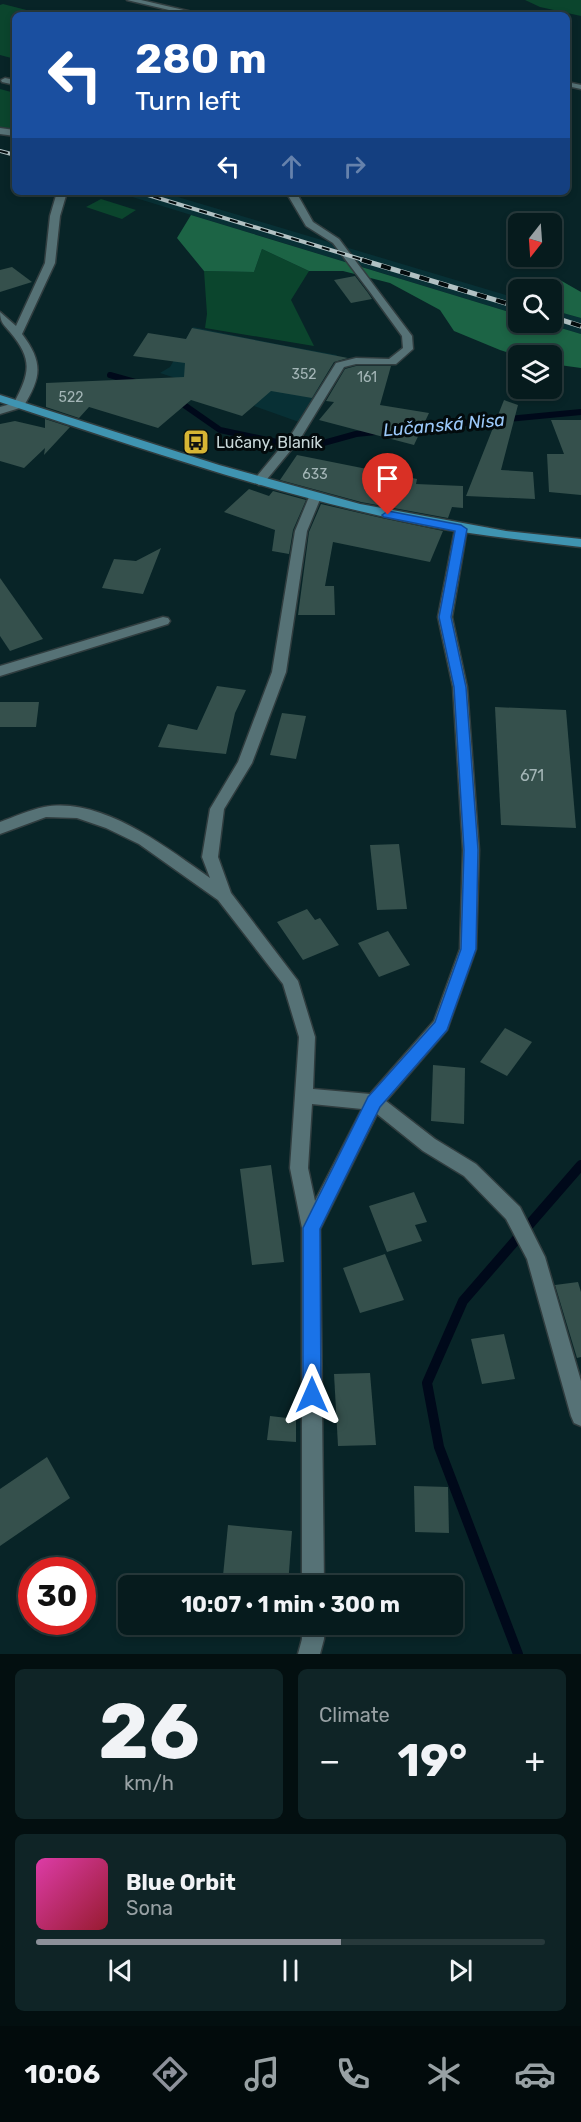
<!DOCTYPE html>
<meta charset="utf-8">
<style>
body{margin:0;font-family:Rubik,sans-serif;background:#0f2426;color:#f1f3f6;height:100vh;display:flex;flex-direction:column;font-size:22px;white-space:nowrap}
*{box-sizing:border-box;margin:0}
p{font-size:20px;color:#98a1a4}
.icon{flex:none;width:33px;height:33px;fill:none;stroke:currentColor;stroke-width:2;stroke-linecap:round;stroke-linejoin:round}
.map{position:relative;height:1654px;overflow:hidden}
.details{display:flex;flex-direction:column;gap:15px;padding:15px;background:#030f10;flex:1}
.details>*{flex:none}
.banner{position:absolute;left:12px;top:12px;width:558px;height:183px;border-radius:9px;box-shadow:0 3px 9px #0003,0 0 0 2px #27393b;background:#1a4fa0;color:#fff;overflow:hidden}
.needle{width:39px;rotate:197deg}
.buttons{position:absolute;left:508px;top:213px;display:grid;gap:12px}
.buttons a{display:grid;place-items:center;width:54px;height:54px;border-radius:9px;background:#061b1d;box-shadow:0 3px 9px #0003,0 0 0 2px #27393b;font-size:30px}
.speed{position:absolute;left:18px;top:1557px;display:flex;gap:12px;font-size:30px;font-weight:700;text-align:center}
.speed>*{display:grid;place-content:center;width:78px;height:78px;border-radius:50%;background:#061b1d;box-shadow:0 3px 9px #0003,0 0 0 2px #27393b;line-height:1}
.speed .limit{border:9px solid #d22;background:#fff;color:#111}
.pin{position:absolute;display:grid;place-items:center;width:51px;height:51px;color:#fff;margin:-62px -26px;border-radius:50% 50% 50% 0;rotate:-45deg;box-shadow:0 0 6px #0007}
.pin .icon{rotate:45deg}
.me{position:absolute;width:66px;margin:-33px;rotate:0deg;stroke-linejoin:round;filter:drop-shadow(0 0 4px #0008)}
.turn{display:flex;align-items:center;gap:21px;height:126px;padding:0 24px;font-size:27px}
.turn .icon{width:78px;height:78px;stroke-width:2.5}
.turn b{display:block;font-size:42px;line-height:51px}
.lanes{display:flex;align-items:center;height:57px;padding:0 24px;background:#0003;justify-content:center;gap:30px;direction:ltr}
.lanes .off{opacity:.35}
.big{font-size:45px;font-weight:700;line-height:1.1}
.details .widget{flex:1;display:flex;flex-direction:column;justify-content:center;gap:9px;min-width:0;padding:0 21px;border-radius:9px;background:#0f2426}
.details .dial{align-items:center;gap:0}
.dial b{font-size:78px;line-height:1}
.song{display:flex;align-items:center;gap:18px}
.cover{width:72px;height:72px;border-radius:9px;background:linear-gradient(135deg,hsl(320 70% 55%),hsl(350 70% 35%))}
.played{height:6px;border-radius:3px;background:linear-gradient(90deg,#8c9099 60%,#27393b 60%)}
.keys{display:flex;justify-content:space-around;direction:ltr}
.heat{display:flex;justify-content:space-between;align-items:center;font-size:33px;direction:ltr}
.details .tiles{flex:1;display:grid;gap:15px;grid-template-columns:1fr 1fr}
.widget:last-child{grid-column:span 2}
.trip{position:absolute;left:118px;top:1575px;width:345px;height:60px;border-radius:9px;background:#061b1d;box-shadow:0 3px 9px #0003,0 0 0 2px #27393b;font-weight:700;line-height:60px;text-align:center}
.tabs{display:flex;height:96px;justify-content:space-around;align-items:center;background:#020b0c;color:#98a1a4}
.tabs .icon{width:42px;height:42px}
.tabs .active{color:#8c9099}
.tabs b{font-size:27px;color:#f1f3f6}
.map>svg:first-child{display:block}
.built{fill:#083035}
.green{fill:#0b452d}
.forest{fill:#1c6445}
.lines{fill:none;stroke-linecap:round;stroke-linejoin:round}
.stream-far1{stroke:#00091a;stroke-width:6}
.stream{stroke:#00091a;stroke-width:10}
.building{fill:#35504c}
.minor-casing{stroke:#303d3f;stroke-width:3}
.major-casing{stroke:#303d3f;stroke-width:3}
.minor{fill:#567276;fill-rule:evenodd}
.major{fill:#3f94b1;fill-rule:evenodd}
.rail-far1-casing{stroke:#b1c1c3;stroke-width:4}
.rail-casing{stroke:#b1c1c3;stroke-width:5}
.rail-far1{stroke:#030b0d;stroke-width:2;stroke-dasharray:8;stroke-linecap:butt}
.rail{stroke:#030b0d;stroke-width:4;stroke-dasharray:10;stroke-linecap:butt}
.route{fill:#1a73e8;stroke:#114b97;stroke-width:1.5}
.labels{text-anchor:middle;dominant-baseline:central;stroke-width:6;stroke-linejoin:round;paint-order:stroke}
.far-number-label{font-size:14px;fill:#a3b5b6}
.far-poi-label{font-size:16px;fill:#c8d7d9;stroke:#030b0d;text-anchor:start}
.number-label{font-size:16px;fill:#a3b5b6}
.far-water-label{font-size:18px;font-style:italic;fill:#9bc8f9;stroke:#030b0d}
</style>
<div class="map">
<svg width="581" height="1654" viewBox="0 0 581 1654">
<rect width="100%" height="100%" fill="#082427"/>
<g class="built">
<polygon points="116,192 161,192 516,298 519,299 519,315"/>
<polygon points="552,310 581,318 581,334 544,323 552,322"/>
<polygon points="193,327 277,344 337,355 299,422 254,406 262,398 191,383 160,373 170,367"/>
</g>
<g class="green">
<polygon points="525,0 581,0 581,16 540,7"/>
<polygon points="3,4 46,15 15,15 15,59 0,55 0,5"/>
<polygon points="0,89 15,93 15,129 0,127"/>
<polygon points="101,199 136,210 122,219 86,207"/>
<polygon points="262,249 309,271 291,300 314,346 205,328 207,314 204,271 254,272"/>
</g>
<g class="forest">
<polygon points="191,215 519,315 519,322 544,323 581,334 581,368 552,364 552,356 519,356 500,350 454,331 440,310 390,283 343,271 309,271 262,249 254,272 204,271 177,238"/>
<polygon points="560,280 581,292 581,318 552,310 552,290 526,289 535,282"/>
</g>
<g class="lines">
<g class="stream-far1">
<polyline points="110,375 135,382"/>
<polyline points="177,400 220,430 277,442"/>
<polyline points="412,428 581,412"/>
<polyline points="309,447 356,434 376,432"/>
</g>
<polyline class="stream" points="518,1654 439,1447 427,1383 463,1301 581,1165"/>
</g>
<g class="building">
<polygon points="12,267 32,282 0,292 0,270"/>
<polygon points="355,276 368,293 372,299 351,303 334,280"/>
<polygon points="192,328 348,358 334,362 312,398 271,391 242,416 191,400 158,428 89,407 79,418 46,407 46,383 184,377 185,363 133,356 148,333 186,339"/>
<polygon points="356,366 391,366 380,405 429,413 414,445 319,420 334,402 326,401 345,369"/>
<polygon points="504,400 518,405 501,470 533,472 535,499 466,496"/>
<polygon points="45,419 70,427 44,455 45,448 24,468 0,461 0,424 15,421 45,428"/>
<polygon points="551,420 581,420 581,495 549,492 547,454 564,454"/>
<polygon points="297,455 417,479 416,484 463,486 463,508 452,507 448,518 361,502 280,480"/>
<polygon points="249,489 269,496 273,491 306,500 293,530 289,554 272,551 275,530 224,512"/>
<polygon points="321,504 377,517 443,531 430,562 333,542 325,586 334,586 335,615 298,615 309,532"/>
<polygon points="161,548 143,594 102,588 114,559 136,561"/>
<polygon points="0,578 43,639 10,651 0,636"/>
<polygon points="217,686 246,690 235,713 226,754 158,747 168,724 197,730"/>
<polygon points="0,702 39,702 36,727 0,727"/>
<polygon points="495,707 566,710 576,828 501,825"/>
<polygon points="282,713 306,716 296,759 270,755"/>
<polygon points="399,844 407,909 377,910 370,845"/>
<polygon points="307,909 315,920 320,918 339,945 303,960 277,922"/>
<polygon points="388,931 410,965 379,977 358,943"/>
<polygon points="505,1028 532,1042 507,1076 480,1062"/>
<polygon points="433,1065 465,1068 464,1124 431,1121"/>
<polygon points="271,1165 284,1262 252,1265 240,1169"/>
<polygon points="414,1192 427,1222 415,1225 422,1241 387,1252 369,1206"/>
<polygon points="385,1254 404,1300 360,1313 343,1268"/>
<polygon points="578,1282 581,1292 581,1357 577,1358 555,1285"/>
<polygon points="504,1334 515,1379 482,1384 471,1339"/>
<polygon points="370,1373 376,1445 338,1446 334,1374"/>
<polygon points="270,1416 296,1419 296,1442 267,1440"/>
<polygon points="47,1457 70,1498 0,1546 0,1489"/>
<polygon points="414,1486 448,1487 449,1533 415,1532"/>
<polygon points="228,1525 292,1531 288,1586 222,1586"/>
</g>
<g class="lines">
<g class="minor-casing">
<g id="minor">
<polygon points="127,0 141,0 205,15 190,15"/>
<polygon points="5,78 15,80 15,85 2,82 1,80"/>
<polygon points="567,82 581,85 581,89 567,86"/>
<polygon points="0,128 15,130 15,136 0,134"/>
<path d="M 57,192 L 67,192 L 60,216 L 55,263 L 22,334 C 44,363 41,378 23,407 L 0,414 L 0,407 L 14,403 C 30,373 33,359 10,332 C 4,325 0,322 0,312 L 16,326 L 45,263 L 50,216 Z"/>
<polygon points="286,192 296,192 313,222 339,239 412,336 413,349 396,364 356,364 344,367 300,439 263,484 259,485 253,481 291,435 336,363 356,358 389,359 403,348 402,336 370,292 333,243 306,226"/>
<path d="M 315,493 L 321,497 L 307,531 L 286,672 L 252,763 L 224,809 L 218,857 L 231,893 L 298,981 L 315,1037 L 313,1089 L 370,1094 L 434,1021 L 460,949 L 463,850 L 453,687 L 438,617 L 455,529 L 461,525 L 465,526 L 467,529 L 452,617 L 467,687 L 479,850 L 476,949 L 447,1030 L 386,1101 L 435,1139 L 476,1164 L 520,1207 L 545,1257 L 581,1381 L 581,1426 L 574,1423 L 571,1416 L 527,1259 L 506,1219 L 464,1176 L 423,1151 L 377,1114 L 320,1229 L 324,1586 L 302,1586 L 302,1228 L 290,1168 L 299,1037 L 283,984 L 218,900 L 139,844 L 106,828 L 77,818 L 46,817 L 0,834 L 0,822 C 14,817 29,810 44,807 C 101,796 166,847 210,878 L 202,857 L 210,809 L 238,762 L 272,672 L 295,531 L 309,497 ZM 312,1104 L 362,1109 L 315,1201 L 308,1168 Z"/>
<polygon points="163,617 168,618 170,621 168,624 0,676 0,666"/>
<polygon points="302,1624 324,1624 324,1639 320,1654 298,1654 302,1639"/>
</g>
</g>
<g class="major-casing">
<path id="major" d="M 0,395 L 219,465 L 360,504 L 506,531 L 581,539 L 581,547 C 531,541 482,536 432,527 C 285,498 142,449 0,402 Z"/>
</g>
<use href="#minor" class="minor"/>
<use href="#major" class="major"/>
<g class="rail-far1-casing">
<g id="rail-far1">
<polyline points="0,151 15,155"/>
<polyline points="138,192 367,261"/>
</g>
</g>
<g class="rail-casing">
<g id="rail">
<polyline points="362,260 519,307"/>
<polyline points="552,317 581,326"/>
</g>
</g>
<use href="#rail-far1" class="rail-far1"/>
<use href="#rail" class="rail"/>
</g>
<polygon class="route" points="388,511 461,525 467,529 451,617 466,687 478,850 476,949 447,1030 380,1107 320,1229 321,1395 319,1401 312,1404 306,1401 303,1395 303,1228 368,1097 435,1022 461,949 464,850 454,687 439,617 455,531 384,517 382,515"/>
<defs>
<g id="bus-square" transform="scale(1.35)"><rect x="-9" y="-9" width="18" height="18" rx="4" fill="#d7b534" stroke="#030b0d"/><path d="M-5-6H5V4H4V6H2V4H-2V6H-4V4H-5ZM-3.5-4V0h7V-4ZM-3.5 1.2v1.5H-2V1.2ZM2 1.2v1.5H3.5V1.2Z" fill="#111"/></g>
</defs>
<g fill-rule="evenodd">
<use href="#bus-square" x="196" y="442"/>
</g>
<g class="labels">
<g class="far-number-label">
<text x="304" y="374">352</text>
<text x="367" y="377">161</text>
<text x="71" y="397">522</text>
<text x="315" y="474">633</text>
</g>
<g class="far-poi-label">
<text x="216" y="442">Lučany, Blaník</text>
</g>
<g class="number-label">
<text x="532" y="775">671</text>
</g>
<g class="far-water-label">
<text transform="translate(444 425) rotate(-5)">Lučanská Nisa</text>
</g>
</g>
</svg>
<div class="buttons">
<a><svg class="needle" viewBox="-14 -14 28 28"><path d="M0-13l5 13h-10z" fill="#e53935"/><path d="M0 13l5-13h-10z" fill="#98a1a4"/></svg></a>
<a><svg class="icon" aria-label="search" viewBox="0 0 24 24"><circle cx="10" cy="10" r="6"/><path d="M15 15l6 6"/></svg></a>
<a><svg class="icon" aria-label="layers" viewBox="0 0 24 24"><path d="M12 4l9 5-9 5-9-5zM3 14l9 5 9-5"/></svg></a>
</div>
<div class="speed"><div class="limit">30</div></div>
<div class="pin" style="left:388px;top:515px;background:#d93025"><svg class="icon" aria-label="arrive" viewBox="0 0 24 24"><path d="M6 21V4h12l-3 4 3 4H6"/></svg></div>
<svg class="me" style="left:312px;top:1395px" viewBox="-20 -20 40 40"><path d="M0-17L14 15 0 8-14 15z" fill="#1a73e8" stroke="#fff" stroke-width="4"/></svg>
<div class="trip">10:07 · 1 min · 300 m</div>
<div class="banner">
<div class="turn"><svg class="icon" aria-label="left" viewBox="0 0 24 24"><path d="M17 20v-9H6M10 6l-5 5 5 5"/></svg><div><b>280 m</b>Turn left</div></div>
<div class="lanes"><svg class="icon" aria-label="left" viewBox="0 0 24 24"><path d="M17 20v-9H6M10 6l-5 5 5 5"/></svg><svg class="icon off" aria-label="ahead" viewBox="0 0 24 24"><path d="M12 20V5M6 11l6-6 6 6"/></svg><svg class="icon off" aria-label="right" viewBox="0 0 24 24"><path d="M7 20v-9h11M14 6l5 5-5 5"/></svg></div>
</div>
</div>
<section class="details">
<div class="tiles">
<div class="widget dial"><b>26</b><p>km/h</p></div>
<div class="widget"><p>Climate</p>
<div class="heat"><a>−</a><b class="big">19°</b><a>+</a></div>
</div>
<div class="widget">
<div class="song"><i class="cover"></i><div><b>Blue Orbit</b><p>Sona</p></div></div>
<div class="played"></div>
<div class="keys"><svg class="icon" aria-label="previous" viewBox="0 0 24 24"><path d="M18 5L8 12l10 7zM5 5v14"/></svg><svg class="icon" aria-label="pause" viewBox="0 0 24 24"><path d="M8 5v14M16 5v14"/></svg><svg class="icon" aria-label="next" viewBox="0 0 24 24"><path d="M6 5l10 7-10 7zM19 5v14"/></svg></div>
</div>
</div>
</section>
<nav class="tabs">
<b>10:06</b>
<svg class="icon active" aria-label="directions" viewBox="0 0 24 24"><path d="M12 3l9 9-9 9-9-9zM9 14v-3h6M13 9l2 2-2 2"/></svg>
<svg class="icon" aria-label="music" viewBox="0 0 24 24"><path d="M9 18V5l10-2v13"/><circle cx="6" cy="18" r="3"/><circle cx="16" cy="16" r="3"/></svg>
<svg class="icon" aria-label="phone" viewBox="0 0 24 24"><path d="M5 4h4l2 5-3 2q2 4 5 5l2-3 5 2v4C11 20 4 13 5 4z"/></svg>
<svg class="icon" aria-label="climate" viewBox="0 0 24 24"><path d="M12 3v18M4 7l16 10M4 17L20 7"/></svg>
<svg class="icon" aria-label="car" viewBox="0 0 24 24"><path d="M5 17H2v-5l4-1 3-4h7l3 4 3 1v5h-3M9 17h6M6 11h13"/><circle cx="7" cy="17" r="2"/><circle cx="17" cy="17" r="2"/></svg>
</nav>
